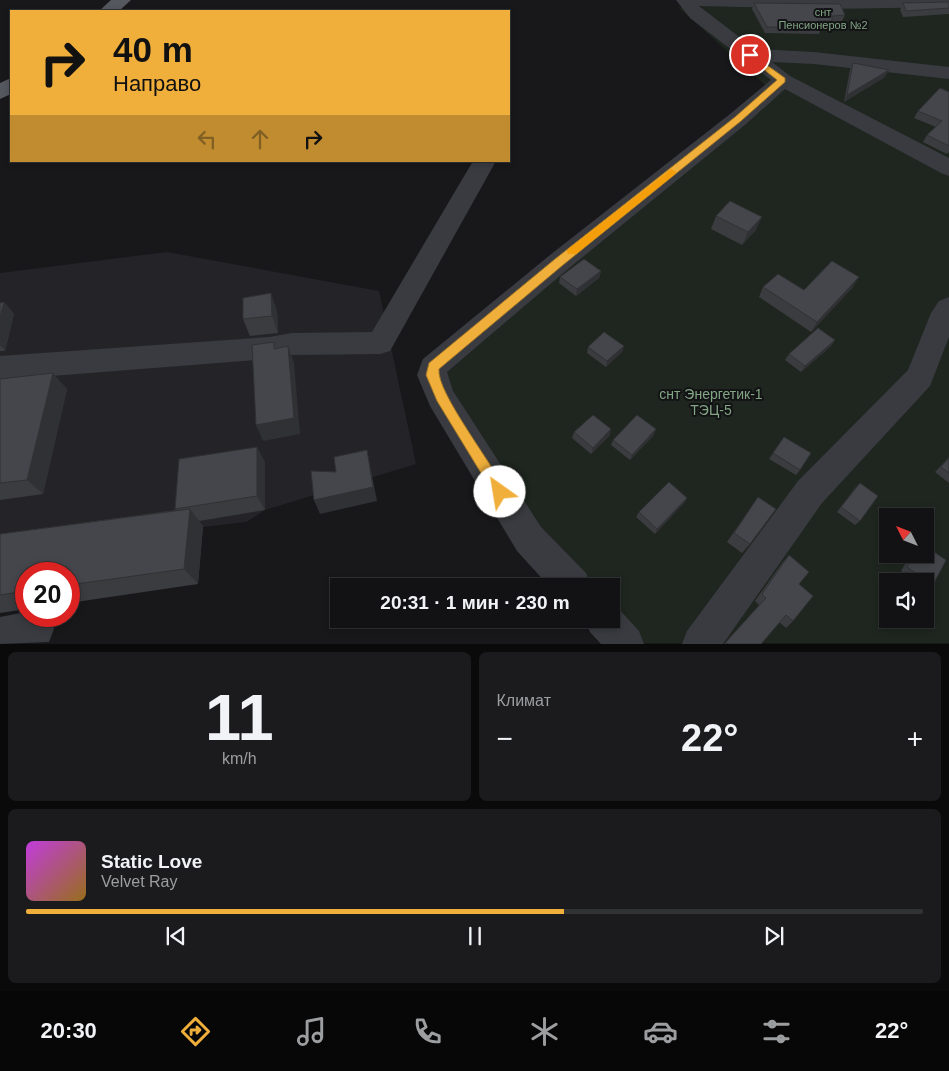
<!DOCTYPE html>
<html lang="ru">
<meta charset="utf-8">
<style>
body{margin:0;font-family:Helvetica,sans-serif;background:#1b1b1d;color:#f1f3f6;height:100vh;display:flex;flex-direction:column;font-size:19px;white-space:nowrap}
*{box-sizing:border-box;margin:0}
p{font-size:16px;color:#9c9ea0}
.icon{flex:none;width:28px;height:28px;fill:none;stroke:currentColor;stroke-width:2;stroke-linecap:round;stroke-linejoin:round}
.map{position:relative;height:644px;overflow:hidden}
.sheet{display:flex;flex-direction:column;gap:8px;padding:8px;background:#0a0a0b;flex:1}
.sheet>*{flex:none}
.top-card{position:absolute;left:10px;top:10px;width:500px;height:152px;border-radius:0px;box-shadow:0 2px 8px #0003,0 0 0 1px #313234;background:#f0af3b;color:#111;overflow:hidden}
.needle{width:32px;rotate:312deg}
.fabs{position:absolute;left:879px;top:508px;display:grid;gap:10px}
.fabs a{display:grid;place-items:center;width:55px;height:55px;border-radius:0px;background:#121214;box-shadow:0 2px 8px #0003,0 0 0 1px #313234;font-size:25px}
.speed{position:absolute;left:15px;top:562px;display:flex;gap:10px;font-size:25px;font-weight:700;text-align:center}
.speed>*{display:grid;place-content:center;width:65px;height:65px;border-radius:50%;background:#121214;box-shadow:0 2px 8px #0003,0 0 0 1px #313234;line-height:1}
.speed .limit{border:8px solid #d22;background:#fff;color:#111}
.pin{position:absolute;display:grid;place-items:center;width:42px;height:42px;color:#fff;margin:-21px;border:2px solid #fff;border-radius:50%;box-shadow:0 1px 5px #0007}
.me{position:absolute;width:55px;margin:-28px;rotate:328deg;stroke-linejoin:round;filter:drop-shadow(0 0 4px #0008)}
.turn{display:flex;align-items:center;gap:18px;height:105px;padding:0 20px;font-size:22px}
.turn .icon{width:65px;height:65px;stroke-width:2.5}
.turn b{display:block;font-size:35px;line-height:42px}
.lanes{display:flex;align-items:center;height:48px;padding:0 20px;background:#0003;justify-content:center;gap:25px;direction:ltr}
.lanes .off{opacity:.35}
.big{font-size:38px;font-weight:600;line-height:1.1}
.sheet .tile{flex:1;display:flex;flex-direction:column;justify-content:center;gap:8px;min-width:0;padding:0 18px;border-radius:8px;background:#1b1b1d}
.sheet .dial{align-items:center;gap:0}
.dial b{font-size:65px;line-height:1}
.song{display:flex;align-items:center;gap:15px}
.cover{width:60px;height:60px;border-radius:8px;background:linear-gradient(135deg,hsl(290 70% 55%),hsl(40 70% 35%))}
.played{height:5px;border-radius:2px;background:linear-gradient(90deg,#f0af3b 60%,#313234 60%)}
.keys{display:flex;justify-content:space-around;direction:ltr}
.heat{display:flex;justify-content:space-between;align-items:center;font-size:28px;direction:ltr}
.sheet .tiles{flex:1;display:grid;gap:8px;grid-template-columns:1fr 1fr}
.tile:last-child{grid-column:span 2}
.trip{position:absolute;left:330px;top:578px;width:290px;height:50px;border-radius:0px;background:#121214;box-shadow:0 2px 8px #0003,0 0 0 1px #313234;font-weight:600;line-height:50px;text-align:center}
.tabs{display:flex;height:80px;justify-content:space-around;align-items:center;background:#070708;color:#9c9ea0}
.tabs .icon{width:35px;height:35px}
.tabs .current{color:#f0af3b}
.tabs b{font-size:22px;color:#f1f3f6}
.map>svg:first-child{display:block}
.built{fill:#242428}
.green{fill:#1e261f;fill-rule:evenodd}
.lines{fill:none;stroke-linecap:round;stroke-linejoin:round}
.minor{fill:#393b40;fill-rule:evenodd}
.major{fill:#55585f;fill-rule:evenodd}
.wall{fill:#3b3c40}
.shaded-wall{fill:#303134}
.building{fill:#45464b;stroke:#303134}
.route{fill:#f0af3b;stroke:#9c7226}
.slow{fill:#f59e0b}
.labels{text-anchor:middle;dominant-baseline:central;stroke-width:4;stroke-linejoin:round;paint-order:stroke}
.far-park-label{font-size:11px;fill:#82a584;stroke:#131316}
.park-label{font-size:14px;fill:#82a584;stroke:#131316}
</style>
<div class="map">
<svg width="949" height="644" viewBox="0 0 949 644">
<rect width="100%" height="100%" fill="#18181b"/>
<polygon class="built" points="167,252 379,291 416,464 265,510 246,522 0,551 0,273"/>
<path class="green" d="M 696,0 L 949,0 L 949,643 L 629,643 L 611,619 L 611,586 L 589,586 L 425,389 L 766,86 L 678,7 L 705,12 ZM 888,516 L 925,516 L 925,554 L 888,554 ZM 888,581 L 925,581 L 925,619 L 888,619 Z"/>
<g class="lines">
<g class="minor">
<polygon points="676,0 949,0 949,7 829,9 699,6 755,49 814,52 949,67 949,79 814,64 772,62 790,76 949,158 949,176 941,173 785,89 746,124 568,269 447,372 453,391 541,527 586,573 591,586 549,586 517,551 430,406 417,375 423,359 550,255 730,114 771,80 690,18"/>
<polygon points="473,161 496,161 390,351 380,354 292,355 269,359 0,380 0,356 269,337 292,333 372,332"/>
<polygon points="949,297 949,337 930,386 822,503 723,644 682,644 687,631 798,481 908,370 931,313 939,301"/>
<polygon points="611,604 616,606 639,631 644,644 601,644 590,632 585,619 611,619"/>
<polygon points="26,612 26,616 49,616 54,629 49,642 0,644 0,617"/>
</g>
<g class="major">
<polygon points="111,0 131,0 119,11 99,11"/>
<polygon points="11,78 11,94 0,99 0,83"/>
</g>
</g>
<g class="wall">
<polygon points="949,2 949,14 903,17 900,10 903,3"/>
<polygon points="754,3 845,15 842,21 831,22 829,28 821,28 819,34 765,33 752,9"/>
<polygon points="853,63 885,77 844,102 850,70"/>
<polygon points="949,92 949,152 947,154 923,142 927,135 936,127 914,118 918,111"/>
<polygon points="716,216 756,230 742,245 711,229"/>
<polygon points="601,271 599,278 576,296 559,283 560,277"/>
<polygon points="763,287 804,290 853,287 811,332 759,297"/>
<polygon points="4,302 14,314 5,351 0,351 0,303"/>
<polygon points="277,311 278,333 250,336 243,319"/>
<polygon points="835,340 831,346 801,372 785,360 789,354"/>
<polygon points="624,346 622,352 606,367 587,353 588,347"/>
<polygon points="0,379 67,389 43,494 0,500"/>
<polygon points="574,432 610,435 591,454 572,438"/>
<polygon points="654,435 630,460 611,445 613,440"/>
<polygon points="784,437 800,470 796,475 769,459"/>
<polygon points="949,457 949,483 935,472"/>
<polygon points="265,462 265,510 199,521 203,526 198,584 69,603 69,574 26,574 26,609 0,613 0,534 176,510 175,509"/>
<polygon points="860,483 860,521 855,525 837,512 855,488"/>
<polygon points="758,497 750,544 742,553 727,542"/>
<polygon points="687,498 684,503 655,534 636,517 639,512"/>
<polygon points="911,554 925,554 933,585 927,590 925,588 925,581 915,581 901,571"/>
<polygon points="789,555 799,584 793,621 786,628 779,622 761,644 724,644 759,605 755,601 782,563"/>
</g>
<g class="shaded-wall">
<polygon points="889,70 885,77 844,102 847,95"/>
<polygon points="762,217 756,230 742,245 748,232"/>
<polygon points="601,271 599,278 576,296 577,289"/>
<polygon points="859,277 853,287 811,332 817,322"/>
<polygon points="271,293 277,311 278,333 272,316"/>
<polygon points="4,302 14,314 5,351 0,345 0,318"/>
<polygon points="835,340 831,346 801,372 805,366"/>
<polygon points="288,346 294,363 300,434 263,441 256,425"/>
<polygon points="624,346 622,352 606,367 607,361"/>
<polygon points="53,373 67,389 43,494 27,480"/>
<polygon points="611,429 610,435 591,454 593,448"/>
<polygon points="656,429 654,435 630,460 632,455"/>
<polygon points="257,447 265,462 265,510 257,496"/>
<polygon points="367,450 370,465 377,501 320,514 314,500"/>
<polygon points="687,498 684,503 655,534 657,529"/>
<polygon points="190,509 203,526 198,584 184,569"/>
</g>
<g class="building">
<polygon points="949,2 949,8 906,11 903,3"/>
<polygon points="754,3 840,4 845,15 832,16 832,21 818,21 821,28 767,27"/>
<polygon points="853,63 889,70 847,95"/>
<polygon points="940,88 949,92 949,146 927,135 942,121 918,111"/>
<polygon points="730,201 762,217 748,232 716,216"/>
<polygon points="584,259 601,271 577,289 560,277"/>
<polygon points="832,261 859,277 817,322 763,287 778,274 804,290"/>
<polygon points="271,293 272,316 243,319 243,298"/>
<polygon points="4,302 0,318 0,303"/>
<polygon points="818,328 835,340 805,366 789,354"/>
<polygon points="604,332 624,346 607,361 588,347"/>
<polygon points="274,342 274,349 288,346 294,418 256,425 252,345"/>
<polygon points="53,373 27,480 0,483 0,379"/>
<polygon points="593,415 611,429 593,448 574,432"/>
<polygon points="637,415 656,429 632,455 613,440"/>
<polygon points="784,437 811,453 800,470 773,453"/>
<polygon points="257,447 257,496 175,509 179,459"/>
<polygon points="367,450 373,487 314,500 311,471 336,472 334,457"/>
<polygon points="949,458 949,473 941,467"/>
<polygon points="669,482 687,498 657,529 639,512"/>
<polygon points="860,483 878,496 860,521 841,507"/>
<polygon points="758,497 776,509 750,544 734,533"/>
<polygon points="190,509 184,569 69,585 69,574 26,574 26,591 0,595 0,534"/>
<polygon points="925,546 946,560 933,585 907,567 914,554 925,554"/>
<polygon points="789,555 809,572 799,584 813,596 793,621 786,615 761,644 728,644 726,642 766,598 762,594"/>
</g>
<path class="route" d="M 750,53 L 785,78 L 785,82 L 741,121 L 563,265 L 439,369 C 436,392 494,465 506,492 L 504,496 L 500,498 L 495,496 L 437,401 L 426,375 L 429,363 L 555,259 L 735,117 L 777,80 L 748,57 L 746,55 Z"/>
<polygon class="slow" points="671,169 676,172 675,174 576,254 568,254 567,252 568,249"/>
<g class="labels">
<g class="far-park-label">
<text x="823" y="12">снт<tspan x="823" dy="13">Пенсионеров №2</tspan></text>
</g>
<g class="park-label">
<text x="711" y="394">снт Энергетик-1<tspan x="711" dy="16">ТЭЦ-5</tspan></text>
</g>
</g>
</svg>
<div class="fabs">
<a><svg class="needle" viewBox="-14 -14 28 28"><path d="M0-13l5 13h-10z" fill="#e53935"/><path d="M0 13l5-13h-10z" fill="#9c9ea0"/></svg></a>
<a><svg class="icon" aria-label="sound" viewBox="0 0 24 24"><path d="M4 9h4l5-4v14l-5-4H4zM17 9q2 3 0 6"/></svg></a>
</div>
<div class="speed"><div class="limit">20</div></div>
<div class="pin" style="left:750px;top:55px;background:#d93025"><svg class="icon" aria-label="arrive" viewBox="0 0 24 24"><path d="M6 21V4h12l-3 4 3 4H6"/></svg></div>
<svg class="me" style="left:500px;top:492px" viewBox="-20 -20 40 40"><circle r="19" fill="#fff"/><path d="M0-13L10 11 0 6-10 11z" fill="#f0af3b"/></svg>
<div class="trip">20:31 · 1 мин · 230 m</div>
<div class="top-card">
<div class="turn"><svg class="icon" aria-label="right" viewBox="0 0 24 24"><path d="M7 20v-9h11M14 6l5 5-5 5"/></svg><div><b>40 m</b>Направо</div></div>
<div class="lanes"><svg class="icon off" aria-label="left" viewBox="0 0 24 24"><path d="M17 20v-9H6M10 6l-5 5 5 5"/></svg><svg class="icon off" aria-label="ahead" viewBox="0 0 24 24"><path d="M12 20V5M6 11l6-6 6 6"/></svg><svg class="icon" aria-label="right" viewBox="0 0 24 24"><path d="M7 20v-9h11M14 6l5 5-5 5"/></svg></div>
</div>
</div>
<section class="sheet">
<div class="tiles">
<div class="tile dial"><b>11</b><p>km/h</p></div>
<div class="tile"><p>Климат</p>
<div class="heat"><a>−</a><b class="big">22°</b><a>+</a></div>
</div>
<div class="tile">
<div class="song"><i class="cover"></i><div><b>Static Love</b><p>Velvet Ray</p></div></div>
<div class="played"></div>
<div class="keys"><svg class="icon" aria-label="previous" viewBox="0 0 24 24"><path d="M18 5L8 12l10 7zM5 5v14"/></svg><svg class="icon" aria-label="pause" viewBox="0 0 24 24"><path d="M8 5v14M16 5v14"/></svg><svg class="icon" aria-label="next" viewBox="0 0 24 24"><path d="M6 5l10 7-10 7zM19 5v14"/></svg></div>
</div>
</div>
</section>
<nav class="tabs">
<b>20:30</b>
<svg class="icon current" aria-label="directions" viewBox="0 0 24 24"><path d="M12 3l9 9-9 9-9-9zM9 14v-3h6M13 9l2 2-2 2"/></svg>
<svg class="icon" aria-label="music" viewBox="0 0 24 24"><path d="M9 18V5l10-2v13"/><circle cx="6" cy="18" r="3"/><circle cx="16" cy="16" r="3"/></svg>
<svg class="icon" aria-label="phone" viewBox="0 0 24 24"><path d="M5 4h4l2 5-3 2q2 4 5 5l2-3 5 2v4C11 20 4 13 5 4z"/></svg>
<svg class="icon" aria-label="climate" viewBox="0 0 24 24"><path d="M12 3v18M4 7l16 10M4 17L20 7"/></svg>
<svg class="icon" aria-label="car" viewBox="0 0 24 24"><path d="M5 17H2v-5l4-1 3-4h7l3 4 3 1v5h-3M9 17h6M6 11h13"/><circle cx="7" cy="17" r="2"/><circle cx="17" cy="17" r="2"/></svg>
<svg class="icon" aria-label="filters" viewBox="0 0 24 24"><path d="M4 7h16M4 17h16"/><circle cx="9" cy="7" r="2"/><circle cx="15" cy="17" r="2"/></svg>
<b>22°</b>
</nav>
